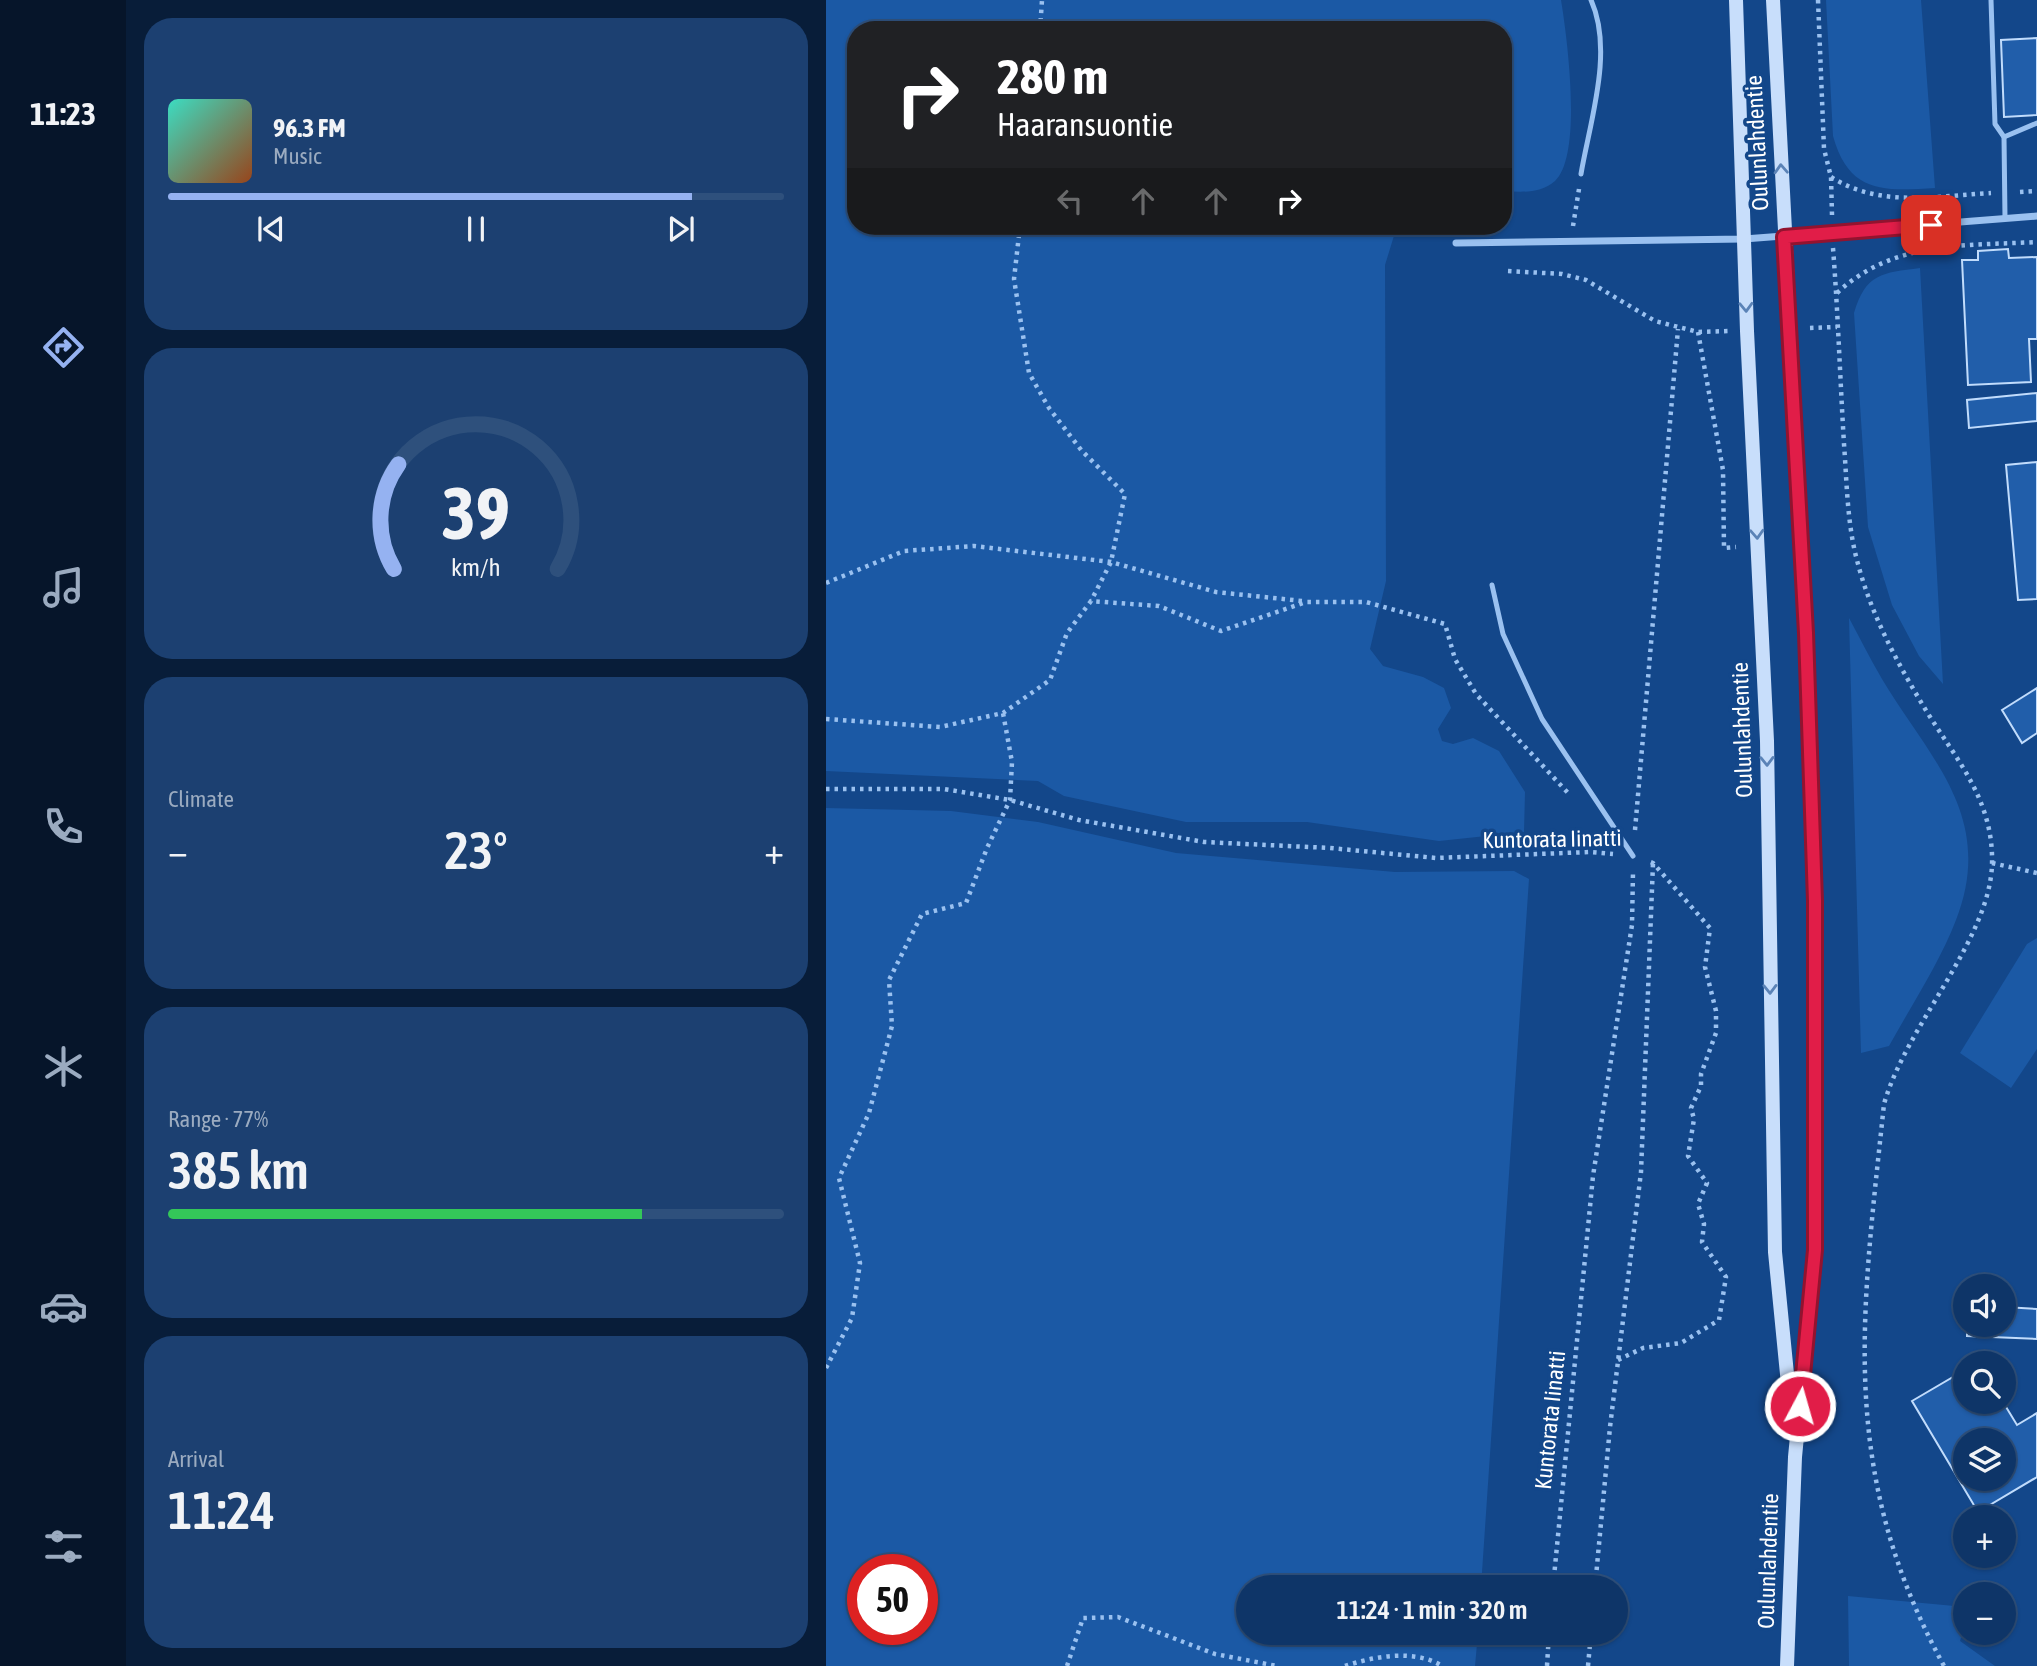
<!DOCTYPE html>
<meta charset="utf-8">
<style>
body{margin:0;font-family:"Asap Condensed",sans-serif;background:#1c4071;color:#f1f3f6;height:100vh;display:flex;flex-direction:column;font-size:26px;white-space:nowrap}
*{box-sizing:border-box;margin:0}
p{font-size:23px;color:#9babc0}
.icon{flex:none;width:38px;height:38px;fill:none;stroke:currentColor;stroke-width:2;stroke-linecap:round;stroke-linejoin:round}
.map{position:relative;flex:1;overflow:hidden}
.details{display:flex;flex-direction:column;gap:18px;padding:18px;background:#081d39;width:700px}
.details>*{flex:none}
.banner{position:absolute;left:21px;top:21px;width:665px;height:214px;border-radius:28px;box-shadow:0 2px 5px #0004,0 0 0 2px #2e507c;background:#202124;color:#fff;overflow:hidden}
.tools{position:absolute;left:1127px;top:1274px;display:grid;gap:14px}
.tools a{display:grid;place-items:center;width:63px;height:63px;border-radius:50%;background:#0e3568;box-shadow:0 2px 5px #0004,0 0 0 2px #2e507c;font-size:35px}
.speed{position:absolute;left:21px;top:1554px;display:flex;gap:14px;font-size:35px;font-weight:700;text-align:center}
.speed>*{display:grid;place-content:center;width:91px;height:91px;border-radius:50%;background:#0e3568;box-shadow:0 2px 5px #0004,0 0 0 2px #2e507c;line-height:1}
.speed .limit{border:10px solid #d22;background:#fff;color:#111}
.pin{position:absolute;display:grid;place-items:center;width:60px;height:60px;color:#fff;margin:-30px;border-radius:14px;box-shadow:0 4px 10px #0006}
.me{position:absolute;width:77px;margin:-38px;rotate:6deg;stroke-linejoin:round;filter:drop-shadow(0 0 5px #0008)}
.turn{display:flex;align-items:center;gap:24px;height:147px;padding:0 35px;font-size:32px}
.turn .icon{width:91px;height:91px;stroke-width:2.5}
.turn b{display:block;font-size:49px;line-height:60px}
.lanes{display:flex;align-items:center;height:66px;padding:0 35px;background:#0003;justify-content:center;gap:35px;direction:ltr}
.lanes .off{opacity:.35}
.big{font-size:52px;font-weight:600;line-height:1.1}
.details .widget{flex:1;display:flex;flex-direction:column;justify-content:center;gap:10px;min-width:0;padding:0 24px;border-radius:28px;background:#1c4071}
.details .dial{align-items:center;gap:0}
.dial svg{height:182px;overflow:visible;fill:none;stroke:#2e507c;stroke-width:7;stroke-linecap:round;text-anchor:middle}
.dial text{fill:#f1f3f6;stroke:none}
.song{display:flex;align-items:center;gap:21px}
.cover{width:84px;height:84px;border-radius:10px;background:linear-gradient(135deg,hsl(170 70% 55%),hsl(20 70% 35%))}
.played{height:7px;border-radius:4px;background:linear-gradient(90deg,#95b2f1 85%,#2e507c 85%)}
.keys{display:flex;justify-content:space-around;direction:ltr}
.heat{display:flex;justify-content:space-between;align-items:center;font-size:38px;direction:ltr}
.charge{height:10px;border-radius:5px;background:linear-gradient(90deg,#34c759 77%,#2e507c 0)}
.trip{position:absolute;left:410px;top:1575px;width:392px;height:70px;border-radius:35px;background:#0e3568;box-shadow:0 2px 5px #0004,0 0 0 2px #2e507c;font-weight:600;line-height:70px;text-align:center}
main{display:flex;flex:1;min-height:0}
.tabs{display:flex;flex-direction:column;width:126px;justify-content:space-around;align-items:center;background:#06152a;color:#9babc0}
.tabs .icon{width:49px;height:49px}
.tabs .on{color:#95b2f1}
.tabs b{font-size:32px;color:#f1f3f6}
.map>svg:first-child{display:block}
.green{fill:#1b59a5;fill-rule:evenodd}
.building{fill:#215eaa;stroke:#c1dcfc;stroke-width:2;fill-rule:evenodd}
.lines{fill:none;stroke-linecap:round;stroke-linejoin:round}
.path{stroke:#9ac1f0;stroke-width:4.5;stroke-dasharray:3.5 5;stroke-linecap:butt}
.lane{stroke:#9ac1f0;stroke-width:5}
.street{stroke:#9ac1f0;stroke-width:7}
.secondary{stroke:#c8defb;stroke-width:14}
.oneway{stroke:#5b83b7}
.route-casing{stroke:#92132f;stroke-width:18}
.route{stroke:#e11d48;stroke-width:12}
.labels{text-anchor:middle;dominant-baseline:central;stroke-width:7;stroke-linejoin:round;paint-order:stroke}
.street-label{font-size:23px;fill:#fff;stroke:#13478a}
</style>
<main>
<nav class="tabs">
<b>11:23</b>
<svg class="icon on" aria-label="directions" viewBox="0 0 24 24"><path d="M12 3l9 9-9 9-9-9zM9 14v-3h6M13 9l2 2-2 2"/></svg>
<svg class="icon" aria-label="music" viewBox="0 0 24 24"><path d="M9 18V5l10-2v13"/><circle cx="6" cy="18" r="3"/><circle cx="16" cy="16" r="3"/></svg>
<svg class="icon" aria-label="phone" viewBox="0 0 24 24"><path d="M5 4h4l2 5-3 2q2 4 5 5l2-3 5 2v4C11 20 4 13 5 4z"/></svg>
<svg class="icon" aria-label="climate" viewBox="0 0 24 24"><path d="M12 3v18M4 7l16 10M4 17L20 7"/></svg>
<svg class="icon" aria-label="car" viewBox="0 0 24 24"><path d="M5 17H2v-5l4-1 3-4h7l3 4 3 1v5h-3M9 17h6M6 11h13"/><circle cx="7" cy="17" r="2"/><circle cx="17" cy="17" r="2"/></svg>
<svg class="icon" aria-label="filters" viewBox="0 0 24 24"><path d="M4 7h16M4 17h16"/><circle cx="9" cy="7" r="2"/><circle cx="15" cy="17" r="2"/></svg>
</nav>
<section class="details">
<div class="widget">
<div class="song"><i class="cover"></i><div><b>96.3 FM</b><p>Music</p></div></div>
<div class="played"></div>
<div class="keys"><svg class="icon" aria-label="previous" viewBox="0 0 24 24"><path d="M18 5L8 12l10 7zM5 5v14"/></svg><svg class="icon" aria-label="pause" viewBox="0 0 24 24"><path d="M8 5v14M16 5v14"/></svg><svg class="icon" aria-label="next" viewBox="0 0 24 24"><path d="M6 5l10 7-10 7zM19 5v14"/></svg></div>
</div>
<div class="widget dial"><svg viewBox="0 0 100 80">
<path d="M14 69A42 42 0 1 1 86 69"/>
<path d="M14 69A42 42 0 0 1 16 23" stroke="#95b2f1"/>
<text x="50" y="56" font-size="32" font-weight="700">39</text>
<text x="50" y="72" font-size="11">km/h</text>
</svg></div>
<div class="widget"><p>Climate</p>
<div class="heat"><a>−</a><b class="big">23°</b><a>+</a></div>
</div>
<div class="widget"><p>Range · 77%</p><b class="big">385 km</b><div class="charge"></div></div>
<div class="widget"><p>Arrival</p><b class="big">11:24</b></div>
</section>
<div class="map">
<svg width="1211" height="1666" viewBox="0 0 1211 1666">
<rect width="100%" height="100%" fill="#13478a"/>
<g class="green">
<path d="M 0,0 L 735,0 C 741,36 757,155 729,181 C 714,194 695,192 677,191 L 677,30 L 30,30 L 30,226 L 571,226 L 559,265 L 560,581 L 544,649 L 557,666 L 597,677 L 618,688 L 625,708 L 612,729 L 616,741 L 627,744 L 647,738 L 673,751 L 699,792 L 698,832 L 613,841 L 481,822 L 360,822 L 238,796 L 212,781 L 0,771 Z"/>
<path d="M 1000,0 L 1095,0 L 1109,188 C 1058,191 1023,194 1007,136 Z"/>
<path d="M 1094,268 L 1117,684 L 1093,656 L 1066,605 L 1042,527 L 1028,313 C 1040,273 1056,273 1094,268 Z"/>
<path d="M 1023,618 C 1034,638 1044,659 1056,679 C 1104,759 1170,817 1130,920 C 1114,962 1085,1006 1063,1046 L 1035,1053 Z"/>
<path d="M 0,808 L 125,811 L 212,822 L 350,853 L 569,872 L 688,871 L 703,879 L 655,1587 L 422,1587 L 422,1633 L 652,1633 L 649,1666 L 0,1666 ZM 37,1570 L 96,1570 L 96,1629 L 37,1629 Z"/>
<polygon points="1211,938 1211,1049 1185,1088 1134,1053 1201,944"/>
<polygon points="1022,1596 1139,1607 1139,1624 1134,1641 1169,1666 1023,1666"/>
</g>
<g class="building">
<polygon points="1211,38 1211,115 1178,117 1175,40"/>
<polygon points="1182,249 1183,258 1211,257 1211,339 1203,339 1205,382 1142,385 1136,260 1152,260 1152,251"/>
<polygon points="1211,393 1211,421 1143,428 1141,400"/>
<polygon points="1211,462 1211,599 1192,600 1180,465"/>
<polygon points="1211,688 1211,733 1196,743 1176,710"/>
<polygon points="1178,1307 1211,1309 1211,1339 1141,1336 1141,1325 1178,1325"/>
<path d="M 1139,1370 L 1139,1402 L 1177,1402 L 1191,1425 L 1211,1413 L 1211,1477 L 1152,1512 L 1086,1401 ZM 1139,1440 L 1178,1440 L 1178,1479 L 1139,1479 Z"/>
</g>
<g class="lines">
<g class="path">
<polyline points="992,0 998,149 1005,177 1006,215"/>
<polyline points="214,30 216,0"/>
<path d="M 1005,177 C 1054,208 1109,196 1165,193"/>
<polyline points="1194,192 1211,191"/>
<polyline points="194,226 188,279 203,373 223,408 256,451 299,494 285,562 265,601"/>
<polyline points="747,226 753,189"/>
<path d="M 1007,248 C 1012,313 1014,378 1018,444 C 1021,484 1021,525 1032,564 C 1046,617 1073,666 1101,712 C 1132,762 1168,801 1166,865 C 1163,941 1080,1026 1058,1104 C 1036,1315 1011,1470 1118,1666"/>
<polyline points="682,271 736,274 760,280 829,321 872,332 902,331"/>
<path d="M 1011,293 C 1068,240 1138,246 1211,242"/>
<polyline points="984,328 1011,327"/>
<polyline points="872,332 897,470 898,548 910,547"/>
<polyline points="0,583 78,551 148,546 285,562 390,592 476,601"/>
<polyline points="0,719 114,727 177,713 224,680 241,633 265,601 333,606 395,631 480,602 540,602 619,624 629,659 650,694 742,793"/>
<polyline points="0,789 118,789 184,800 253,820 378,842 504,848 610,858 764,852 787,854"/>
<polyline points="809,830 852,329"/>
<polyline points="1166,863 1211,873"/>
<polyline points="792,1360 817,1348 855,1343 893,1320 900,1277 876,1242 878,1224 872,1204 881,1183 862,1156 868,1119 865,1108 875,1086 875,1074 890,1033 890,1011 879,967 884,928 827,863 822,861"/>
<polyline points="0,1368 26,1318 34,1263 13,1178 43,1113 66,1026 63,980 96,914 140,903 161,848 184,800 186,762 177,713"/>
<polyline points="727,1587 767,1176 806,925 807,872"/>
<polyline points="769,1587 784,1427 815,1172 827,863"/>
<polyline points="241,1666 257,1618 292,1617 389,1654 451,1666"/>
<path d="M 519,1666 C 549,1656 589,1649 616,1666"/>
<polyline points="721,1666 723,1633"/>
<polyline points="762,1666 765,1633"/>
</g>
<g class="lane">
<polyline points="1165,0 1169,124 1178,137 1179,218"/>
<polyline points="1178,137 1211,123"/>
<path d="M 755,174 C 764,121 788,51 765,0"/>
<polyline points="666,585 677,634 716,719 807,856"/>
</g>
<polyline class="street" points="630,243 918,239 1211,216"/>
<g class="secondary">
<polyline points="910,0 921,331 941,741 949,1252 966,1425"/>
<polyline points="947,0 980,633 989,901 989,1250 969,1457 961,1666"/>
</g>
</g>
<defs><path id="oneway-chevron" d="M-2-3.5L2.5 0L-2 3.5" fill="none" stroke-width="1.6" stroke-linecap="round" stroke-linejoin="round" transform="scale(1.75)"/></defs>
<g class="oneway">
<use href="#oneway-chevron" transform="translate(955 169) rotate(-93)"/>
<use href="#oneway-chevron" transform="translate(920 307) rotate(88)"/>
<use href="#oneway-chevron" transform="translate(931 534) rotate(87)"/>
<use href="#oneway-chevron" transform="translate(941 761) rotate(89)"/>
<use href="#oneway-chevron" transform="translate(944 989) rotate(89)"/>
</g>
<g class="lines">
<g class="route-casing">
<polyline id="route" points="974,1406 989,1250 989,901 980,633 958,237 1105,225"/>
</g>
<use href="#route" class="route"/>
</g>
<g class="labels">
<g class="street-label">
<text transform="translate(931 143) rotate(-93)">Oulunlahdentie</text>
<text transform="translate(916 730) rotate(-92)">Oulunlahdentie</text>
<text transform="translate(726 839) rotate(-1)">Kuntorata Iinatti</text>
<text transform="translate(724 1420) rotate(-84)">Kuntorata Iinatti</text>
<text transform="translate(942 1561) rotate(-88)">Oulunlahdentie</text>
</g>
</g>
</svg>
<div class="tools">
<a><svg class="icon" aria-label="sound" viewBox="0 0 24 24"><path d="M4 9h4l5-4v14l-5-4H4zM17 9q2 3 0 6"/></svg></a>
<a><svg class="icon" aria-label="search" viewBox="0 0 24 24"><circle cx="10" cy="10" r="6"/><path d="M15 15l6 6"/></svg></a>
<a><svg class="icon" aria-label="layers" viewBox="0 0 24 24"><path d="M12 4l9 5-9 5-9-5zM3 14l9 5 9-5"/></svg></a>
<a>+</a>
<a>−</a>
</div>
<div class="speed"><div class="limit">50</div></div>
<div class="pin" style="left:1105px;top:225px;background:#d93025"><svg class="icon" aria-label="arrive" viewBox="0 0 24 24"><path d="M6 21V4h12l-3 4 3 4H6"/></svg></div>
<svg class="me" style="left:974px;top:1406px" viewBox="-20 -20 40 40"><circle r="17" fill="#e11d48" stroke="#fff" stroke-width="3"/><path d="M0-11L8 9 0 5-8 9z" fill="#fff"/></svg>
<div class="trip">11:24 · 1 min · 320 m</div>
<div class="banner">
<div class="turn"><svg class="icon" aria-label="right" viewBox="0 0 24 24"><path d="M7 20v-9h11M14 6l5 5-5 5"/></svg><div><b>280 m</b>Haaransuontie</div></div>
<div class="lanes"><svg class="icon off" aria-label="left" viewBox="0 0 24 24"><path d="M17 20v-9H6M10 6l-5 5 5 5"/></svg><svg class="icon off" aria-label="ahead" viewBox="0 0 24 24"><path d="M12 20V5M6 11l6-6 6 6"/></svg><svg class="icon off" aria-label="ahead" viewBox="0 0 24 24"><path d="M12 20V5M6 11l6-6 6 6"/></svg><svg class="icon" aria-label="right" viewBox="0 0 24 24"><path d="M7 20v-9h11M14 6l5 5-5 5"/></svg></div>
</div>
</div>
</main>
